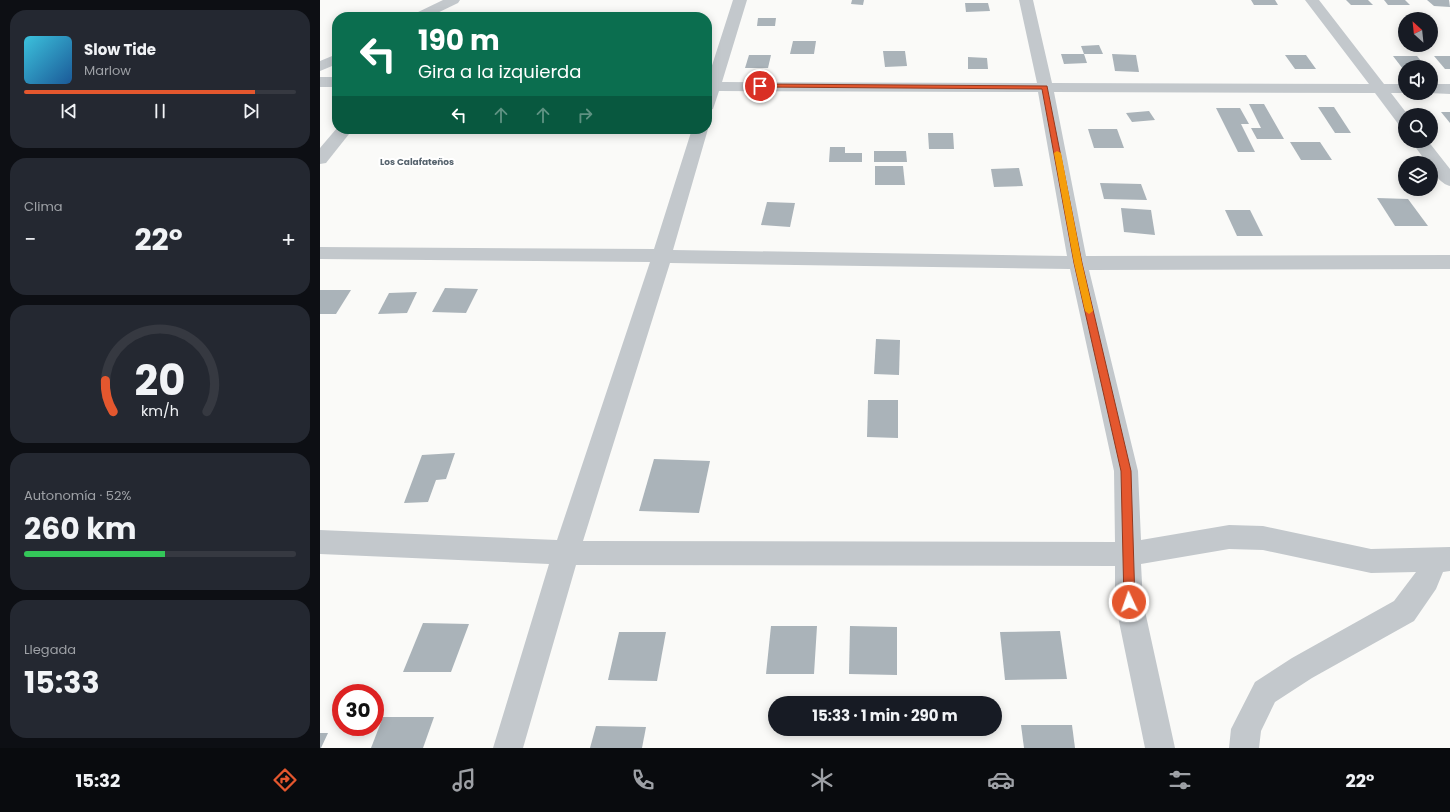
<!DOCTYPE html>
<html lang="es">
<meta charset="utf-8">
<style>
body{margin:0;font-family:Poppins,sans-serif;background:#242831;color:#f1f3f6;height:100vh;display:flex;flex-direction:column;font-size:15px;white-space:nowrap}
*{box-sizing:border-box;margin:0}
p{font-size:13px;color:#9ea1a6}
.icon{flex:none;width:22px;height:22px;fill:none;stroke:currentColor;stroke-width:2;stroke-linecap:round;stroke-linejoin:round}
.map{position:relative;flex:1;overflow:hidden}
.drawer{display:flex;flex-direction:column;gap:10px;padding:10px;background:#0d0f14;width:320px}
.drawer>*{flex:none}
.hud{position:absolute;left:12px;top:12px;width:380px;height:122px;border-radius:16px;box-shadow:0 2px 10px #0003;background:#0b6e4f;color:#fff;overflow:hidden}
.needle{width:26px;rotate:333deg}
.controls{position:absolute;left:1078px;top:12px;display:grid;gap:8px}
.controls a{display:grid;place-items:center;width:40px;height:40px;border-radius:50%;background:#171b24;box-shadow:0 2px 10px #0003;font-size:20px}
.speed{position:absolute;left:12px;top:684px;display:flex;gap:8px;font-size:20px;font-weight:700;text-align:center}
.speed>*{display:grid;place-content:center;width:52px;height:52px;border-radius:50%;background:#171b24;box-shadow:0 2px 10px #0003;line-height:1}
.speed .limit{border:6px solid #d22;background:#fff;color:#111}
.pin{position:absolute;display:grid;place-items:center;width:34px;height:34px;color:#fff;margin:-17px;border:2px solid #fff;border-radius:50%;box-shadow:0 1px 4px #0007}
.me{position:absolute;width:44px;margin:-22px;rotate:357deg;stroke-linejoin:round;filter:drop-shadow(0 0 3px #0008)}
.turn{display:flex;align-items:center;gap:14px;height:84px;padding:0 20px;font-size:18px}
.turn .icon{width:52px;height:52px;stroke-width:2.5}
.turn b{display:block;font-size:28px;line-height:34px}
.lanes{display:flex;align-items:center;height:38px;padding:0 20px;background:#0003;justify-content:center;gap:20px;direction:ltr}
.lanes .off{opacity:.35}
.big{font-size:30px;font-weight:700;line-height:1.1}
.drawer .widget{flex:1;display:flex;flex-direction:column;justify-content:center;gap:6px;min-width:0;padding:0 14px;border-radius:16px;background:#242831}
.drawer .dial{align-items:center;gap:0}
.dial svg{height:104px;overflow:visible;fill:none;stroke:#363941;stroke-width:7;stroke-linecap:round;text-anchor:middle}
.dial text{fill:#f1f3f6;stroke:none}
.song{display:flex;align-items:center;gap:12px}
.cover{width:48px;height:48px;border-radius:6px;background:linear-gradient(135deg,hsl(190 70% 55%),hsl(210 70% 35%))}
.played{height:4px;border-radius:2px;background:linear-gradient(90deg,#e4572e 85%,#363941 85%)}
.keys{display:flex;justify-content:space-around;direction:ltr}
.heat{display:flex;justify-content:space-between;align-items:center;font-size:22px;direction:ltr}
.charge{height:6px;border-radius:3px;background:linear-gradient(90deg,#34c759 52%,#363941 0)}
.trip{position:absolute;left:448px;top:696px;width:234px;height:40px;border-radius:20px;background:#171b24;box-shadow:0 2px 10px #0003;font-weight:700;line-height:40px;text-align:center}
.menu{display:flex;height:64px;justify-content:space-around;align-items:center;background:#090b0e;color:#9ea1a6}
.menu .icon{width:28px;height:28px}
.menu .selected{color:#e4572e}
.menu b{font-size:18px;color:#f1f3f6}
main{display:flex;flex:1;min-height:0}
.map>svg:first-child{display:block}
.building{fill:#aab3b9}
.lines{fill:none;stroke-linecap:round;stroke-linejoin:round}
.minor{fill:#c3c8cc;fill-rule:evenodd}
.route{fill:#e4572e;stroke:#94391e}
.slow{fill:#f59e0b}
.labels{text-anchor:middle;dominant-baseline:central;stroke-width:4;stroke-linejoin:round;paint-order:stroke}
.far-neighbourhood-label{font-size:9px;font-weight:bold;fill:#57646e;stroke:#fff}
</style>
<main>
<section class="drawer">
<div class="widget">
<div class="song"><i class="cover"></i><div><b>Slow Tide</b><p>Marlow</p></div></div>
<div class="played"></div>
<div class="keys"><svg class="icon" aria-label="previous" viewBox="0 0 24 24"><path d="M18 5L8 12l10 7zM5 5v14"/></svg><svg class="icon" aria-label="pause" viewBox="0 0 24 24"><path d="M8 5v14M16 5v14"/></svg><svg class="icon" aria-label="next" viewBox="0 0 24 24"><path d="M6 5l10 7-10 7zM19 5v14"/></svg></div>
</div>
<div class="widget"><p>Clima</p>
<div class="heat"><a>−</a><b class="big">22°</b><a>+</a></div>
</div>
<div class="widget dial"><svg viewBox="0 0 100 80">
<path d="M14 69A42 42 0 1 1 86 69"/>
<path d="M14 69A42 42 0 0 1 8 45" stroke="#e4572e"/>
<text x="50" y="56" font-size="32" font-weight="700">20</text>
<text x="50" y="72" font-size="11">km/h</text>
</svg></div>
<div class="widget"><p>Autonomía · 52%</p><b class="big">260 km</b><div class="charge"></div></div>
<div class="widget"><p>Llegada</p><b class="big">15:33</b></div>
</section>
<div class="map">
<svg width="1130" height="748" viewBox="0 0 1130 748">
<rect width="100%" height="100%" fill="#fafaf8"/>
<g class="building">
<polygon points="532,0 544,0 543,5 531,4"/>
<polygon points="931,0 955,0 958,5 934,5"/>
<polygon points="1026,0 1048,0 1053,5 1031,5"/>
<polygon points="1064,0 1085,0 1090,5 1068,5"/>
<polygon points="1107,0 1129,0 1130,7 1114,6"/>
<polygon points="645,3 668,3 670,11 646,12"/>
<polygon points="438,18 456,18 455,26 437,26"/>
<polygon points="473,41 496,41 494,54 470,54"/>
<polygon points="779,45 783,54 764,54 761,46"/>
<polygon points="563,51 585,51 587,66 565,67"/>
<polygon points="741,54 764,54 767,63 744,64"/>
<polygon points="792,54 816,55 819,72 795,71"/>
<polygon points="429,55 451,55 448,68 425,68"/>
<polygon points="965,55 986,55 996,69 975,69"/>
<polygon points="1073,56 1097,56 1106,67 1085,67 1083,69"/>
<polygon points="1114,56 1130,56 1130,69 1125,69"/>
<polygon points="648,57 667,58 668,69 648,69"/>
<polygon points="929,104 944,104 964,139 937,139 931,128 941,128"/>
<polygon points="998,107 1014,107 1031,133 1015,133"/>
<polygon points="896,108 920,108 929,124 921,124 935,152 918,152"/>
<polygon points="829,111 835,120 812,122 806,113"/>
<polygon points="1121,112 1130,112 1130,123"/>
<polygon points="768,129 797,129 804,148 774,148"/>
<polygon points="608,133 633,133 634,149 609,149"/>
<polygon points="970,142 1000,142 1012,160 981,160"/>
<polygon points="510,147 525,147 525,153 542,153 542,162 509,162"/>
<polygon points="554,151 586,151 587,162 554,162"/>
<polygon points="555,166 583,166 585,185 555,185"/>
<polygon points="699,168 703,186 674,187 671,169"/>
<polygon points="780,183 821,184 827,200 784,199"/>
<polygon points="1057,198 1088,199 1108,226 1075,226"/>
<polygon points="447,202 475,203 470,227 441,225"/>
<polygon points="801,208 831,210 835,235 804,232"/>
<polygon points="905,210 930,210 943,236 917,236"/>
<polygon points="125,288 158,289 146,313 112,312"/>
<polygon points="0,290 31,290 16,314 0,314"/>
<polygon points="97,292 87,313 58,314 69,293"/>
<polygon points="556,339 580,340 579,375 554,374"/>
<polygon points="548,400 578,400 578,438 547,437"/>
<polygon points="135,453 126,479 116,480 108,502 84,503 102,455"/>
<polygon points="334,459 390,461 379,513 319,511"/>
<polygon points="103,623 149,624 131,672 83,672"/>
<polygon points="451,626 497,626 494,674 446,674"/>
<polygon points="530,626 577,627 577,675 529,674"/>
<polygon points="740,631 747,679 685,680 680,632"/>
<polygon points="299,632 346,632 337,681 288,680"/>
<polygon points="63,717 114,717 103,748 51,748"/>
<polygon points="701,725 752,725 755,748 704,748"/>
<polygon points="276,726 326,727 322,748 270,748"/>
<polygon points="0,733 8,733 1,748 0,748"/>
</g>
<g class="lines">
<g class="minor">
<polygon points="123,0 140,0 138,3 109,17 92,17 94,14"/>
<path d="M 413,0 L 427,0 L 402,82 L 717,83 L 699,0 L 713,0 L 732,83 L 1049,84 L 985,0 L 999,0 L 1064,84 L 1085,84 L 1085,93 L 1087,93 L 1071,93 L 1088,115 L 1085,115 L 1085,127 L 1079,125 L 1055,93 L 734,92 L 766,256 L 1130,255 L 1130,269 L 769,270 L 818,471 L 821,540 L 909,525 L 943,526 L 1051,549 L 1130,547 L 1130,571 L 1123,572 L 1116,589 L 1094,621 L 992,678 L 955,702 L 941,731 L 939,748 L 909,748 L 911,729 L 935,682 L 972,658 L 1074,601 L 1096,572 L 1051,573 L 943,550 L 909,549 L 821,564 L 823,602 L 855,748 L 825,748 L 795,602 L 795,566 L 256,565 L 203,748 L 173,748 L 229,564 L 0,554 L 0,530 L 237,540 L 330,262 L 0,259 L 0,247 L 334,249 L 372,129 L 387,129 L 387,127 L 388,129 L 353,250 L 747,256 L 718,92 L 399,91 L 393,109 L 387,111 L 387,81 ZM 350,263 L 750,269 L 794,471 L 795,542 L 263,541 Z"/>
<polygon points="17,54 17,64 0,71 0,61"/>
<rect x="0" y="77" width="17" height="10"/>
<polygon points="1111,84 1130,84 1130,94 1109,93 1111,93"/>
<polygon points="17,128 33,129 6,163 0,164 0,148"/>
<path d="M 1091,141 L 1108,141 L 1130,169 L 1130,186 C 1121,184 1111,172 1111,163 L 1107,163 Z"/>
</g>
</g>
<polygon class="route" points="440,84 727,86 762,263 811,471 815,602 813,606 809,608 805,606 804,602 801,471 754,263 722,89 438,87 437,86"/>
<polygon class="slow" points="737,151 741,153 762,263 773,311 769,314 765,311 754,263 734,153"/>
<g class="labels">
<g class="far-neighbourhood-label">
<text x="97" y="162">Los Calafateños</text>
</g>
</g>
</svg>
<div class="controls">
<a><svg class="needle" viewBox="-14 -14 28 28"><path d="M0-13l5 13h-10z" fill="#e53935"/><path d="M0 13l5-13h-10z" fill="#9ea1a6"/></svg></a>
<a><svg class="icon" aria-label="sound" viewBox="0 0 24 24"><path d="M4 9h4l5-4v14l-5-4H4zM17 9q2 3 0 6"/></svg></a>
<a><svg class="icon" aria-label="search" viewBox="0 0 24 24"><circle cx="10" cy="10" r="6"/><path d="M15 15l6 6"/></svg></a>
<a><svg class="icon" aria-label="layers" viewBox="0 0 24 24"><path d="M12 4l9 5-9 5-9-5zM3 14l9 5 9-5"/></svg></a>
</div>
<div class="speed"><div class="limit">30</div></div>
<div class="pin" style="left:440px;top:86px;background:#d93025"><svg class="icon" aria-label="arrive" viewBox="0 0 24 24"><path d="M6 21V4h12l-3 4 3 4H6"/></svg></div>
<svg class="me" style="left:809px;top:602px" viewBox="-20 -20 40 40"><circle r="17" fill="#e4572e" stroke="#fff" stroke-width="3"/><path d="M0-11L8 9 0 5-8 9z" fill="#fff"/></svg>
<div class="trip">15:33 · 1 min · 290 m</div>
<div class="hud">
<div class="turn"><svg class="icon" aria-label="left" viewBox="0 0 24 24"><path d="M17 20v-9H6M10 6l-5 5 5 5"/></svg><div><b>190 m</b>Gira a la izquierda</div></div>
<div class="lanes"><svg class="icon" aria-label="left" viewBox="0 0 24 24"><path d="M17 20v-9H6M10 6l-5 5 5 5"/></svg><svg class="icon off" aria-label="ahead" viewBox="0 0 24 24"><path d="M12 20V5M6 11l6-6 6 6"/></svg><svg class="icon off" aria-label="ahead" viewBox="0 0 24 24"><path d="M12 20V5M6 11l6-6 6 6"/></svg><svg class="icon off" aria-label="right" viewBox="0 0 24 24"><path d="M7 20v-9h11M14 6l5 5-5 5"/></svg></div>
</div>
</div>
</main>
<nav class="menu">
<b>15:32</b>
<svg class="icon selected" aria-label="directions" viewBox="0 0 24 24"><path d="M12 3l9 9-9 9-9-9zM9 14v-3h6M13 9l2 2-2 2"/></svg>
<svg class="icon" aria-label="music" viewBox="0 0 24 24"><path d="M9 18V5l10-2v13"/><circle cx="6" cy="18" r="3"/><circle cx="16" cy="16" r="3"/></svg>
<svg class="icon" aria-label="phone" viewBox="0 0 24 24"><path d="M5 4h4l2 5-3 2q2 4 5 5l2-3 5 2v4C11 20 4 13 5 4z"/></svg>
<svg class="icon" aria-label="climate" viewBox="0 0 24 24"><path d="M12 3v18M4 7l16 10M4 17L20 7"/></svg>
<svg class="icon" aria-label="car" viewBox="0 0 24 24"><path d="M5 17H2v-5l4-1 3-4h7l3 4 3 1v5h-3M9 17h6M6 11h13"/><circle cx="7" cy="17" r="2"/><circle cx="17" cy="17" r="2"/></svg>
<svg class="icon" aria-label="filters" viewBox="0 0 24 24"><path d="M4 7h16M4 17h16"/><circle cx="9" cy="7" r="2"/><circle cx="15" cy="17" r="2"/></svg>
<b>22°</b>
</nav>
